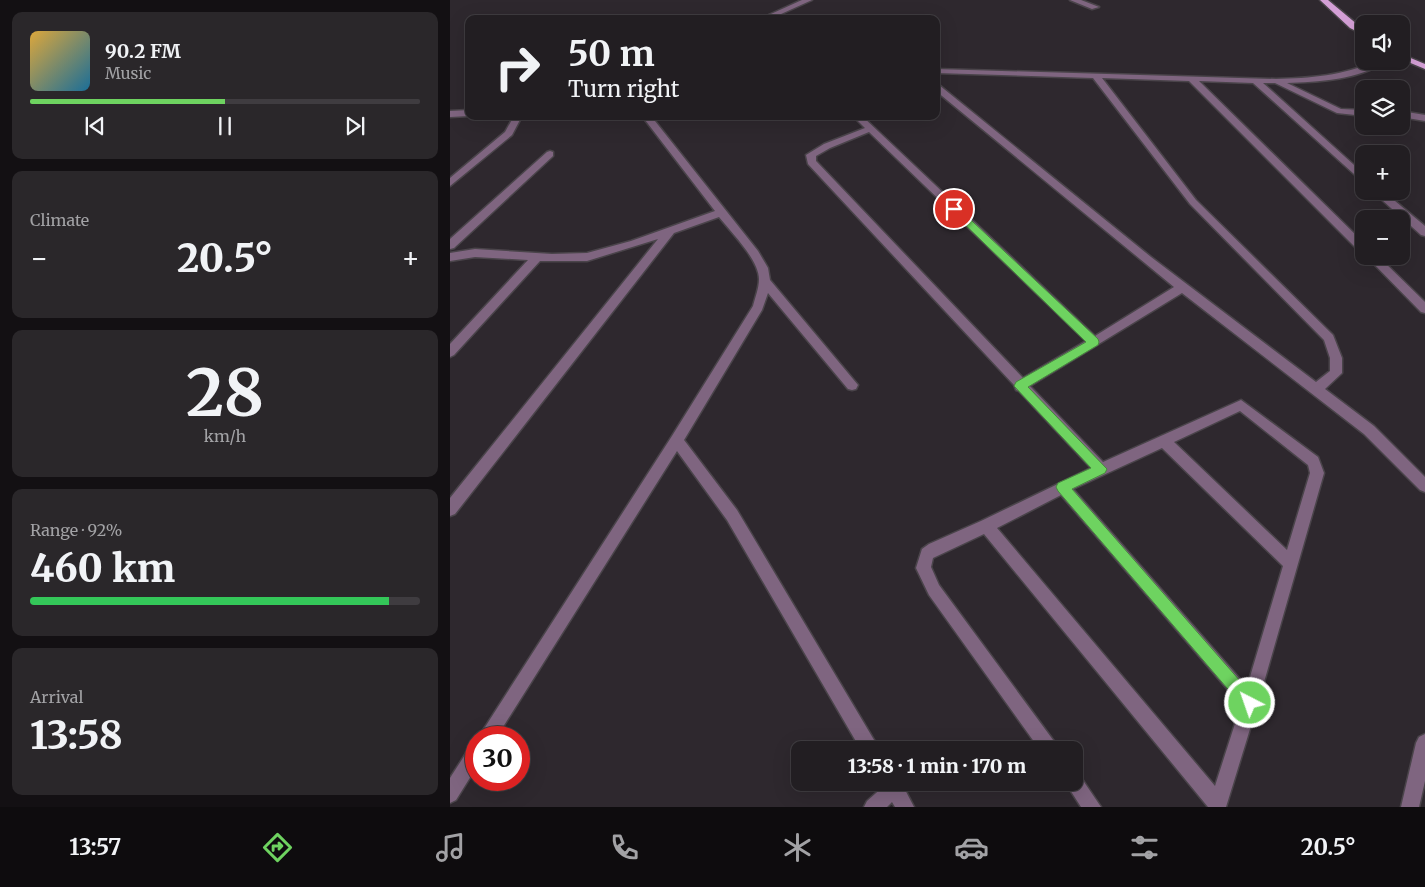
<!DOCTYPE html>
<meta charset="utf-8">
<style>
body{margin:0;font-family:Merriweather,serif;background:#2a272a;color:#f1f3f6;height:100vh;display:flex;flex-direction:column;font-size:19px;white-space:nowrap}
*{box-sizing:border-box;margin:0}
p{font-size:16px;color:#a2a2a5}
.icon{flex:none;width:28px;height:28px;fill:none;stroke:currentColor;stroke-width:2;stroke-linecap:round;stroke-linejoin:round}
.map{position:relative;flex:1;overflow:hidden}
.panel{display:flex;flex-direction:column;gap:12px;padding:12px;background:#131013;width:450px}
.panel>*{flex:none}
.hud{position:absolute;left:15px;top:15px;width:475px;height:105px;border-radius:10px;box-shadow:0 5px 20px #0002,0 0 0 1px #3f3c40;background:#221e22;color:#f1f3f6;overflow:hidden}
.buttons{position:absolute;left:905px;top:15px;display:grid;gap:10px}
.buttons a{display:grid;place-items:center;width:55px;height:55px;border-radius:10px;background:#221e22;box-shadow:0 5px 20px #0002,0 0 0 1px #3f3c40;font-size:25px}
.speed{position:absolute;left:15px;top:726px;display:flex;gap:10px;font-size:25px;font-weight:700;text-align:center}
.speed>*{display:grid;place-content:center;width:65px;height:65px;border-radius:50%;background:#221e22;box-shadow:0 5px 20px #0002,0 0 0 1px #3f3c40;line-height:1}
.speed .limit{border:8px solid #d22;background:#fff;color:#111}
.pin{position:absolute;display:grid;place-items:center;width:42px;height:42px;color:#fff;margin:-21px;border:2px solid #fff;border-radius:50%;box-shadow:0 1px 5px #0007}
.me{position:absolute;width:55px;margin:-28px;rotate:319deg;stroke-linejoin:round;filter:drop-shadow(0 0 4px #0008)}
.turn{display:flex;align-items:center;gap:18px;height:105px;padding:0 20px;font-size:22px}
.turn .icon{width:65px;height:65px;stroke-width:2.5}
.turn b{display:block;font-size:35px;line-height:42px}
.big{font-size:38px;font-weight:800;line-height:1.1}
.panel .tile{flex:1;display:flex;flex-direction:column;justify-content:center;gap:8px;min-width:0;padding:0 18px;border-radius:10px;background:#2a272a}
.panel .dial{align-items:center;gap:0}
.dial b{font-size:65px;line-height:1}
.song{display:flex;align-items:center;gap:15px}
.cover{width:60px;height:60px;border-radius:8px;background:linear-gradient(135deg,hsl(40 70% 55%),hsl(200 70% 35%))}
.played{height:5px;border-radius:2px;background:linear-gradient(90deg,#6ed360 50%,#3f3c40 50%)}
.keys{display:flex;justify-content:space-around;direction:ltr}
.heat{display:flex;justify-content:space-between;align-items:center;font-size:28px;direction:ltr}
.charge{height:8px;border-radius:4px;background:linear-gradient(90deg,#34c759 92%,#3f3c40 0)}
.trip{position:absolute;left:341px;top:741px;width:292px;height:50px;border-radius:10px;background:#221e22;box-shadow:0 5px 20px #0002,0 0 0 1px #3f3c40;font-weight:800;line-height:50px;text-align:center}
.dock{display:flex;height:80px;justify-content:space-around;align-items:center;background:#0e0c0e;color:#a2a2a5}
.dock .icon{width:35px;height:35px}
.dock .on{color:#6ed360}
.dock b{font-size:22px;color:#f1f3f6}
main{display:flex;flex:1;min-height:0}
.map>svg:first-child{display:block}
.lines{fill:none;stroke-linecap:round;stroke-linejoin:round}
.minor-casing{stroke:#4a444a;stroke-width:3}
.major-casing{stroke:#4a444a;stroke-width:3}
.minor{fill:#7f6580;fill-rule:evenodd}
.major{fill:#d49fd6;fill-rule:evenodd}
.route{fill:#6ed360;stroke:#48893e}
</style>
<main>
<section class="panel">
<div class="tile">
<div class="song"><i class="cover"></i><div><b>90.2 FM</b><p>Music</p></div></div>
<div class="played"></div>
<div class="keys"><svg class="icon" aria-label="previous" viewBox="0 0 24 24"><path d="M18 5L8 12l10 7zM5 5v14"/></svg><svg class="icon" aria-label="pause" viewBox="0 0 24 24"><path d="M8 5v14M16 5v14"/></svg><svg class="icon" aria-label="next" viewBox="0 0 24 24"><path d="M6 5l10 7-10 7zM19 5v14"/></svg></div>
</div>
<div class="tile"><p>Climate</p>
<div class="heat"><a>−</a><b class="big">20.5°</b><a>+</a></div>
</div>
<div class="tile dial"><b>28</b><p>km/h</p></div>
<div class="tile"><p>Range · 92%</p><b class="big">460 km</b><div class="charge"></div></div>
<div class="tile"><p>Arrival</p><b class="big">13:58</b></div>
</section>
<div class="map">
<svg width="975" height="807" viewBox="0 0 975 807">
<rect width="100%" height="100%" fill="#2e282e"/>
<g class="lines">
<g class="minor-casing">
<g id="minor">
<polygon points="352,0 362,0 320,19 310,19"/>
<polygon points="620,0 631,0 649,7 642,9"/>
<path d="M 924,61 L 935,61 C 911,80 866,82 837,83 L 891,109 L 914,110 L 914,116 L 887,113 L 825,83 L 813,83 L 914,174 L 914,183 L 803,83 L 749,81 L 914,243 L 914,253 L 910,252 L 739,81 L 652,78 L 746,200 L 883,335 L 892,358 L 892,373 L 875,389 L 924,426 L 975,477 L 975,492 L 970,490 L 914,434 L 732,293 L 580,386 L 653,462 L 791,400 L 868,457 L 874,473 L 808,703 L 776,807 L 758,807 L 534,534 L 483,558 L 481,567 L 489,585 L 606,744 L 609,750 L 590,750 L 479,595 L 466,568 L 472,549 L 479,544 L 531,521 L 641,468 L 569,391 L 566,390 L 564,385 L 358,164 L 356,155 L 374,144 L 415,128 L 403,116 L 412,116 L 645,336 L 724,287 L 486,91 L 486,85 L 489,85 L 701,257 L 866,382 L 880,371 L 880,358 L 874,340 L 740,204 L 643,78 L 486,73 L 486,69 L 826,79 C 860,78 894,76 924,61 ZM 419,132 L 636,341 L 573,378 L 366,161 L 366,156 L 380,148 ZM 790,411 L 858,465 L 860,473 L 837,550 L 724,442 ZM 712,448 L 833,566 L 797,687 L 623,489 ZM 611,495 L 791,705 L 765,786 L 547,528 Z"/>
<polygon points="19,110 19,116 0,117 0,111"/>
<polygon points="951,111 975,115 975,121 951,117"/>
<polygon points="64,116 72,116 62,135 0,186 0,178 55,132"/>
<path d="M 192,116 L 201,116 L 308,251 L 318,268 L 320,280 L 408,385 L 406,389 L 402,390 L 398,389 L 318,293 L 312,310 L 234,440 L 287,510 L 430,750 L 411,750 L 277,520 L 227,451 L 46,738 L 28,738 L 222,436 L 303,306 C 305,298 309,288 309,279 C 309,260 281,232 269,217 L 224,233 L 5,514 L 0,516 L 0,498 L 208,239 L 137,261 L 90,261 L 4,355 L 0,357 L 0,344 L 78,260 L 25,257 L 0,261 L 0,253 L 25,249 L 102,254 L 137,253 L 181,241 L 265,211 Z"/>
<polygon points="100,151 103,152 103,156 4,248 0,249 0,239 97,152"/>
<polygon points="922,191 933,191 975,226 975,236 971,235"/>
<polygon points="916,256 928,256 975,302 975,313 971,312"/>
<polygon points="975,734 975,781 969,807 951,807 966,743 969,737"/>
<polygon points="26,744 26,768 6,800 0,803 0,778 20,747"/>
<polygon points="625,774 630,776 651,807 631,807 615,782 625,782"/>
<polygon points="432,782 451,782 464,807 445,807 442,802 437,807 414,807 417,801 434,786"/>
</g>
</g>
<g class="major-casing">
<g id="major">
<polygon points="870,0 878,0 914,30 914,35 900,28"/>
<polygon points="951,54 975,64 975,69 951,59"/>
</g>
</g>
<use href="#minor" class="minor"/>
<use href="#major" class="major"/>
</g>
<polygon class="route" points="504,206 507,207 648,339 649,342 648,345 578,387 657,469 655,473 622,489 805,698 808,703 805,709 800,711 795,709 608,491 606,487 608,483 641,468 564,386 566,382 636,342 501,211 499,209"/>
</svg>
<div class="buttons">
<a><svg class="icon" aria-label="sound" viewBox="0 0 24 24"><path d="M4 9h4l5-4v14l-5-4H4zM17 9q2 3 0 6"/></svg></a>
<a><svg class="icon" aria-label="layers" viewBox="0 0 24 24"><path d="M12 4l9 5-9 5-9-5zM3 14l9 5 9-5"/></svg></a>
<a>+</a>
<a>−</a>
</div>
<div class="speed"><div class="limit">30</div></div>
<div class="pin" style="left:504px;top:209px;background:#d93025"><svg class="icon" aria-label="arrive" viewBox="0 0 24 24"><path d="M6 21V4h12l-3 4 3 4H6"/></svg></div>
<svg class="me" style="left:800px;top:703px" viewBox="-20 -20 40 40"><circle r="17" fill="#6ed360" stroke="#fff" stroke-width="3"/><path d="M0-11L8 9 0 5-8 9z" fill="#fff"/></svg>
<div class="trip">13:58 · 1 min · 170 m</div>
<div class="hud">
<div class="turn"><svg class="icon" aria-label="right" viewBox="0 0 24 24"><path d="M7 20v-9h11M14 6l5 5-5 5"/></svg><div><b>50 m</b>Turn right</div></div>
</div>
</div>
</main>
<nav class="dock">
<b>13:57</b>
<svg class="icon on" aria-label="directions" viewBox="0 0 24 24"><path d="M12 3l9 9-9 9-9-9zM9 14v-3h6M13 9l2 2-2 2"/></svg>
<svg class="icon" aria-label="music" viewBox="0 0 24 24"><path d="M9 18V5l10-2v13"/><circle cx="6" cy="18" r="3"/><circle cx="16" cy="16" r="3"/></svg>
<svg class="icon" aria-label="phone" viewBox="0 0 24 24"><path d="M5 4h4l2 5-3 2q2 4 5 5l2-3 5 2v4C11 20 4 13 5 4z"/></svg>
<svg class="icon" aria-label="climate" viewBox="0 0 24 24"><path d="M12 3v18M4 7l16 10M4 17L20 7"/></svg>
<svg class="icon" aria-label="car" viewBox="0 0 24 24"><path d="M5 17H2v-5l4-1 3-4h7l3 4 3 1v5h-3M9 17h6M6 11h13"/><circle cx="7" cy="17" r="2"/><circle cx="17" cy="17" r="2"/></svg>
<svg class="icon" aria-label="filters" viewBox="0 0 24 24"><path d="M4 7h16M4 17h16"/><circle cx="9" cy="7" r="2"/><circle cx="15" cy="17" r="2"/></svg>
<b>20.5°</b>
</nav>
